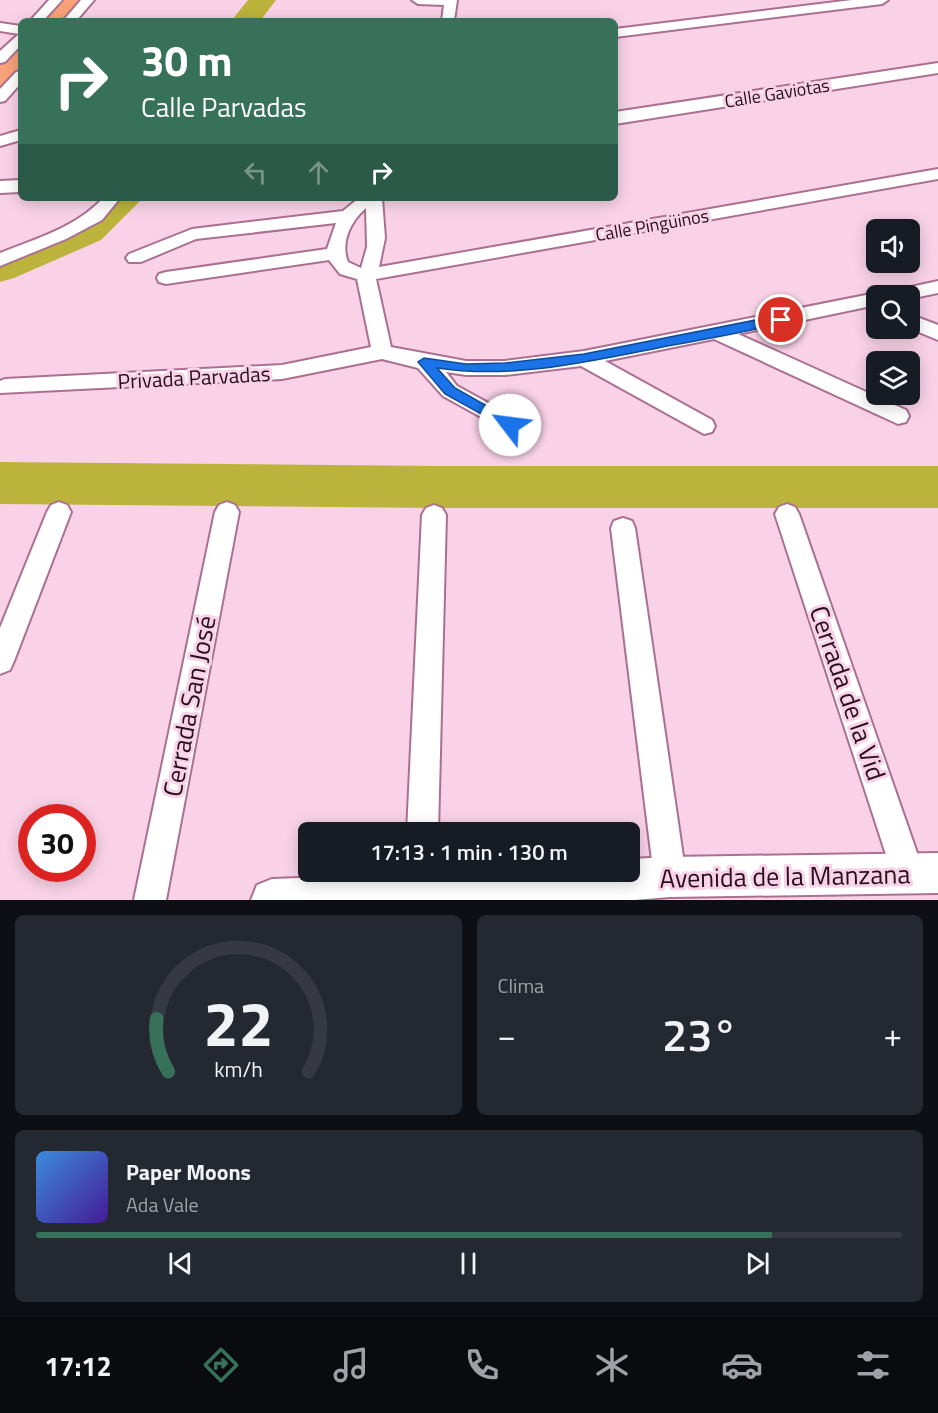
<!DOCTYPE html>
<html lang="es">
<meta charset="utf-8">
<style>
body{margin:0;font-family:"Titillium Web",sans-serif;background:#242831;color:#f1f3f6;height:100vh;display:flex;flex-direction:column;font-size:22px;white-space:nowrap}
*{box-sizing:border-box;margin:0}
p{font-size:20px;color:#9ea1a6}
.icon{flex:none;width:33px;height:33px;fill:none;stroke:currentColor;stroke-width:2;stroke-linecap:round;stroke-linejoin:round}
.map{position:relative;height:900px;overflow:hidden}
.sheet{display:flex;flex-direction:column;gap:15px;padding:15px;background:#0d0f14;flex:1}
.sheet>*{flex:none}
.guide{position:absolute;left:18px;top:18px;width:600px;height:183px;border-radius:9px;box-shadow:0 3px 15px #0003;background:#37715a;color:#fff;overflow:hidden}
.fabs{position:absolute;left:866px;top:219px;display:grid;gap:12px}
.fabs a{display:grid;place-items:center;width:54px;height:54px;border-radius:9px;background:#171b24;box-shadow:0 3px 15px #0003;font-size:30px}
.speed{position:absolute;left:18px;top:804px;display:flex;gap:12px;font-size:30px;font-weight:700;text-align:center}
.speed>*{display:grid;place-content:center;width:78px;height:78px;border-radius:50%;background:#171b24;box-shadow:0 3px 15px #0003;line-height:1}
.speed .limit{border:9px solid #d22;background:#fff;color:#111}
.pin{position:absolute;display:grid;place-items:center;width:51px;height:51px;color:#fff;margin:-26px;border:3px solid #fff;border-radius:50%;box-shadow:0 2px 6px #0007}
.me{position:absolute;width:66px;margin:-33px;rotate:300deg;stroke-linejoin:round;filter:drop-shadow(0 0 4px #0008)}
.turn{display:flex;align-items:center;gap:21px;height:126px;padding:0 24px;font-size:27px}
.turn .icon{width:78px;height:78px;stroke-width:2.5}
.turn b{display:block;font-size:42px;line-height:51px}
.lanes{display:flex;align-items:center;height:57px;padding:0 24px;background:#0003;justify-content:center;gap:30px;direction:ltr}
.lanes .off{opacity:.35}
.big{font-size:45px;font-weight:600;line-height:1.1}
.sheet .card{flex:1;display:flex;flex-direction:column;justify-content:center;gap:9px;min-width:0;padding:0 21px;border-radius:9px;background:#242831}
.sheet .dial{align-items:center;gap:0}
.dial svg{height:156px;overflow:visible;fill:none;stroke:#363941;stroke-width:7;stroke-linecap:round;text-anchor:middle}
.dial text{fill:#f1f3f6;stroke:none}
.song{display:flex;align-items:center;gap:18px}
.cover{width:72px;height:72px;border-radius:9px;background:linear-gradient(135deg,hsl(210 70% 55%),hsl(260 70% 35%))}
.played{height:6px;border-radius:3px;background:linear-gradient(90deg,#37715a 85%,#363941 85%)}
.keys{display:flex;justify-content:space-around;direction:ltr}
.heat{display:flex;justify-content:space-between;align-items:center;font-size:33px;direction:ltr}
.sheet .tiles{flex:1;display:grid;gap:15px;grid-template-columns:1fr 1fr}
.card:last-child{grid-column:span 2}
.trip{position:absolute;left:298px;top:822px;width:342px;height:60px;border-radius:9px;background:#171b24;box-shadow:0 3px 15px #0003;font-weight:600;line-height:60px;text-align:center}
.dock{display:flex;height:96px;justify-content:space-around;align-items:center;background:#090b0e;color:#9ea1a6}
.dock .icon{width:42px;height:42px}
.dock .active{color:#37715a}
.dock b{font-size:27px;color:#f1f3f6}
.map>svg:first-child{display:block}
.green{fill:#f9a27a}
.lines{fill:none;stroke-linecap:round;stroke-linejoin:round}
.river{fill:#bcb33c;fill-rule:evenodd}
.minor-casing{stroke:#ab7091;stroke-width:4}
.tertiary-casing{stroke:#ab7091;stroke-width:4}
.minor{fill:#fff;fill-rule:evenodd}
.tertiary{fill:#fff;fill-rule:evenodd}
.route{fill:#1a73e8;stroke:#114b97;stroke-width:1.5}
.labels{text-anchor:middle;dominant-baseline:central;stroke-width:6;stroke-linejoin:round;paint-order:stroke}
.far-street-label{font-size:18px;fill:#26101d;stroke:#f9d2e7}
.street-label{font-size:21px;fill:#26101d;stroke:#f9d2e7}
.near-street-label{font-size:26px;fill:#26101d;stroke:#f9d2e7}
</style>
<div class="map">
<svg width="938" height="900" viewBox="0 0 938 900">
<rect width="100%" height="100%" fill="#f9d2e7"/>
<g class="green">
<polygon points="57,0 86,0 67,21 37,21"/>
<polygon points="21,38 21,72 0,95 0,60"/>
</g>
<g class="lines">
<g class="river">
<polygon points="248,0 276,0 260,21 231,21"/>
<polygon points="103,198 143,198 101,240 14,278 0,282 0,254 73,224"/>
<polygon points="0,462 436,466 938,466 938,508 436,508 0,504"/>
</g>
<g class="minor-casing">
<g id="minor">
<polygon points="49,0 62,0 43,21 30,21"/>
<polygon points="81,0 94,0 76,21 63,21"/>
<polygon points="412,0 457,0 454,21 442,21 444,5 418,4"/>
<polygon points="852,0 888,0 882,4 615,37 615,29"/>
<polygon points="0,23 21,26 21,45 5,62 0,63 0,51 19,34 0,31"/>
<polygon points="21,71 21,83 5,101 0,102 0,89 16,72"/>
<polygon points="21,130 21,140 0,146 0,136"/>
<path d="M 938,169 L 938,179 L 376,279 L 391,347 L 466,361 L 505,361 L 584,351 L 876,293 L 883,295 L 876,296 L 876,305 L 738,334 L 906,410 L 909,416 L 906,422 L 898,424 L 714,339 L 605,361 L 712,420 L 715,426 L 712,432 L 704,434 L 581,366 L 505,375 L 466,375 L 446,372 L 457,386 L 518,419 L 521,425 L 518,431 L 510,433 L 443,396 L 418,368 L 382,359 L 282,379 L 0,393 L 0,381 L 5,379 L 282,365 L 371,347 L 357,279 L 340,274 L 329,260 L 166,284 L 159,282 L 157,278 L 159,274 L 166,272 L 327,249 L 336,223 L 196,239 L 141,262 L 129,262 L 126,258 L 129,254 L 192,229 L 343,211 L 359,198 L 382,198 L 385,238 L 379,267 ZM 366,208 L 367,247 L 361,268 L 348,262 C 340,242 351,221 366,208 Z"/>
<path d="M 103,198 L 120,198 L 102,220 L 66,239 L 0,266 L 0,253 C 35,239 77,227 103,198 Z"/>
<polygon points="938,281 938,293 909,299 909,296 886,296 888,292"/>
<polygon points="909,314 938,325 938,340 909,328"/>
<polygon points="59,502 67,505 71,512 14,661 10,670 0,674 0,628 47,512 51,505"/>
<polygon points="227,502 235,505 239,512 166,900 134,900 215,512 219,505"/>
<polygon points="787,504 795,507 799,514 924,873 919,884 908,889 897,884 892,873 775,514 779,507"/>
<polygon points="434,505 442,508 446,515 438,832 407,832 422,515 426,508"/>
<polygon points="623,518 632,521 635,528 686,877 681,888 670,893 659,888 654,877 611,528 614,521"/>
</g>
</g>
<g class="tertiary-casing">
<g id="tertiary">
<polygon points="938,63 938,73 615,124 615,112"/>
<polygon points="21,180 21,192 0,193 0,181"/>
<polygon points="938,853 938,893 670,897 634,900 251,900 257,885 272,879 461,872 630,872 630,859 670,857"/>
</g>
</g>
<use href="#minor" class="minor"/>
<use href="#tertiary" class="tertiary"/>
</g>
<path class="route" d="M 781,315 L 787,320 L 785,322 C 748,332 710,338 673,345 C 595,360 516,380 437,368 L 455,388 L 515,422 L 517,425 L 510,430 L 445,394 L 418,362 L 424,358 L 466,364 L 505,363 L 584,354 Z"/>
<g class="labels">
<g class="far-street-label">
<text transform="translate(777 93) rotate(-9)">Calle Gaviotas</text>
<text transform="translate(652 225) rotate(-10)">Calle Pingüinos</text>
</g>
<g class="street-label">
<text transform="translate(194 377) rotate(-3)">Privada Parvadas</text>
</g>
<g class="near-street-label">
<text transform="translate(848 693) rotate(71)">Cerrada de la Vid</text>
<text transform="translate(189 706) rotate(-79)">Cerrada San José</text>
<text transform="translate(785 876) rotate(-1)">Avenida de la Manzana</text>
</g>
</g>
</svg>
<div class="fabs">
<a><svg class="icon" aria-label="sound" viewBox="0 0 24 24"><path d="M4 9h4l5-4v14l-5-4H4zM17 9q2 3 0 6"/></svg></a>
<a><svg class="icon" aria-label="search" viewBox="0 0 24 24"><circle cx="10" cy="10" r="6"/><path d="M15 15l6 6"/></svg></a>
<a><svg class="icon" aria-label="layers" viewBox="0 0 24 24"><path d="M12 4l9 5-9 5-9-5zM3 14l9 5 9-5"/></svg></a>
</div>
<div class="speed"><div class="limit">30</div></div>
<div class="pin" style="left:781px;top:320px;background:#d93025"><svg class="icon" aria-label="arrive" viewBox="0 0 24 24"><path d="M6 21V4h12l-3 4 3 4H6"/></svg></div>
<svg class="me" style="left:510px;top:425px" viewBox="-20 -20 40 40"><circle r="19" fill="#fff"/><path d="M0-13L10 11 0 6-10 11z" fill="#1a73e8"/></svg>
<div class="trip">17:13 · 1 min · 130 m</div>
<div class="guide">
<div class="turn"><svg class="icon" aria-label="right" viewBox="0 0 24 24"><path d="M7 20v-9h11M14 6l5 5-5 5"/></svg><div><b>30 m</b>Calle Parvadas</div></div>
<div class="lanes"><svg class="icon off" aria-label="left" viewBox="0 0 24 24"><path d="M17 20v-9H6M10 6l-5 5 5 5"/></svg><svg class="icon off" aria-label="ahead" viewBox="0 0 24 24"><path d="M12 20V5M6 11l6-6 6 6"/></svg><svg class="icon" aria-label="right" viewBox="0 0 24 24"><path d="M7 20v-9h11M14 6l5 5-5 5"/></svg></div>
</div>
</div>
<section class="sheet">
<div class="tiles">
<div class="card dial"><svg viewBox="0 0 100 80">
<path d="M14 69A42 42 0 1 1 86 69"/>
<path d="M14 69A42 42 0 0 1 8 42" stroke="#37715a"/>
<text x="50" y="56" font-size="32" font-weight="700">22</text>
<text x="50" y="72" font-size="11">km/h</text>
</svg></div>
<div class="card"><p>Clima</p>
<div class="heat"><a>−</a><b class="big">23°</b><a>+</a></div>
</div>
<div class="card">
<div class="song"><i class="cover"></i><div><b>Paper Moons</b><p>Ada Vale</p></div></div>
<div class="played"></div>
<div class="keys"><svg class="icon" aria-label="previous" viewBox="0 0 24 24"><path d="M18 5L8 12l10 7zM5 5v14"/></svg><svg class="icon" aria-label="pause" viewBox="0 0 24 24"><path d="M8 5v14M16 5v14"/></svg><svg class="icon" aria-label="next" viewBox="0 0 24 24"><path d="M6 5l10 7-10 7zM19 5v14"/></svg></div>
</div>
</div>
</section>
<nav class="dock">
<b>17:12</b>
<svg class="icon active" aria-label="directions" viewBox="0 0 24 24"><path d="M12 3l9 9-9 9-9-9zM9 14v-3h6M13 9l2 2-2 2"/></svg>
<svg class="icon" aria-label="music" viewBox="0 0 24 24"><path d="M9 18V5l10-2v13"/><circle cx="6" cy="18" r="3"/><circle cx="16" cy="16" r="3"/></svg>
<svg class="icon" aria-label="phone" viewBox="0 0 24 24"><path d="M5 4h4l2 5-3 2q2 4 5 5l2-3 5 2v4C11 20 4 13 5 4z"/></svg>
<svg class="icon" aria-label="climate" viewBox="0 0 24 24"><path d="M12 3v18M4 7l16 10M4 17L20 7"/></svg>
<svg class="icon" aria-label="car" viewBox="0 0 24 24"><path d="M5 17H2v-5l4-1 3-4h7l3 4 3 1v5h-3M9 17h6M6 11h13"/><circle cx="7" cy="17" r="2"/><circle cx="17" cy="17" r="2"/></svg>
<svg class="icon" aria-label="filters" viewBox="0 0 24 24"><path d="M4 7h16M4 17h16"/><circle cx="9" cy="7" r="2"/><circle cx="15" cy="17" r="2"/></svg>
</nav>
